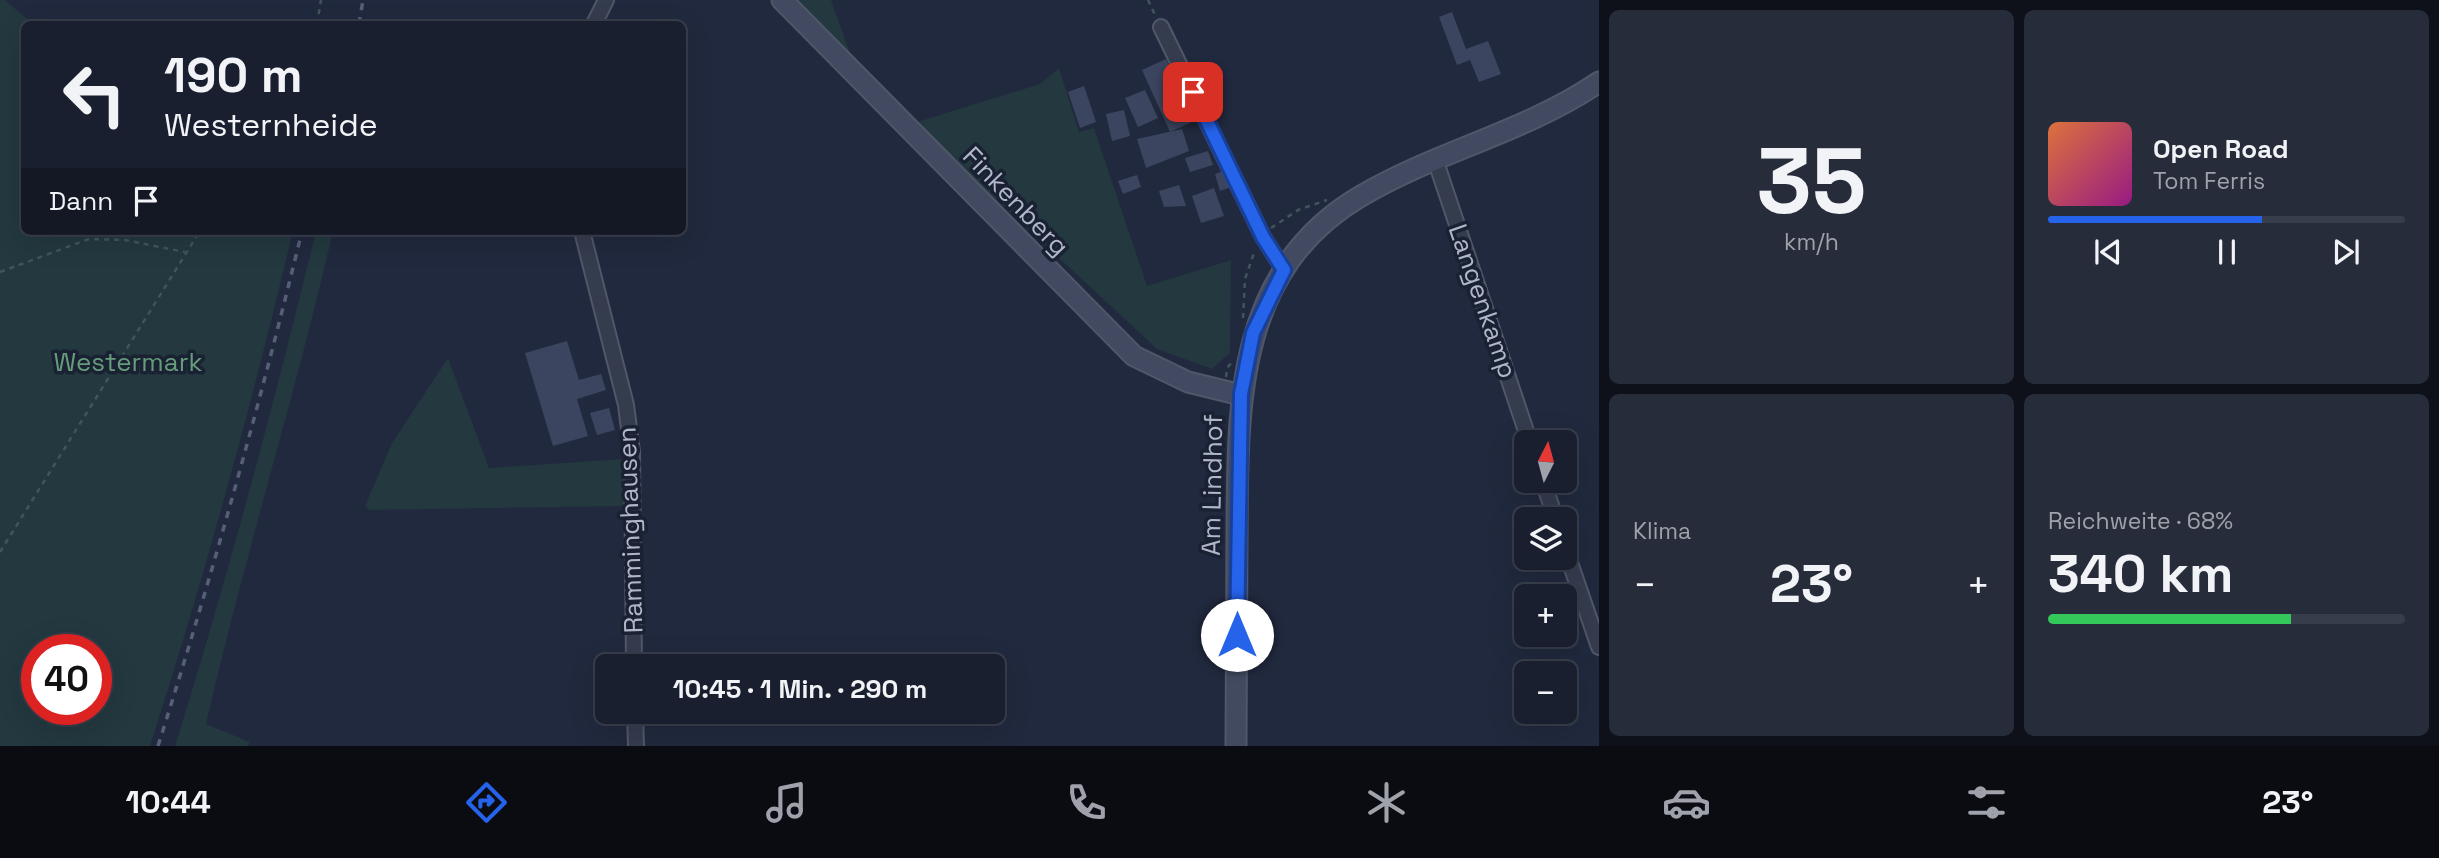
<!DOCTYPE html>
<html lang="de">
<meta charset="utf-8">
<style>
body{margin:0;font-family:"Space Grotesk",sans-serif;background:#262c3a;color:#f1f3f6;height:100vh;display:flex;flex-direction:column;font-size:26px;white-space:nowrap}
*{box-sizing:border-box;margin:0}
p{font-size:23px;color:#9fa2aa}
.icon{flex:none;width:38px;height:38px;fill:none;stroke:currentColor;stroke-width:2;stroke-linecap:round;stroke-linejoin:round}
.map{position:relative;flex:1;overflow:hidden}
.sheet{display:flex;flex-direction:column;gap:10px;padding:10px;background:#0e1119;width:840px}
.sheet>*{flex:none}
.banner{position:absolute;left:21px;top:21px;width:665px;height:214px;border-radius:10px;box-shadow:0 7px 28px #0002,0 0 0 2px #373d4a;background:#191f2e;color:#f1f3f6;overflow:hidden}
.needle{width:46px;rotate:6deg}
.controls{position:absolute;left:1514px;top:430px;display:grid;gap:14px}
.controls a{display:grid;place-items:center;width:63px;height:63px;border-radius:10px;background:#191f2e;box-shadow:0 7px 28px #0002,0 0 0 2px #373d4a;font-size:35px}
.speed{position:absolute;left:21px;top:634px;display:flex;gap:14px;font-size:35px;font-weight:700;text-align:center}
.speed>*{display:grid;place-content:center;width:91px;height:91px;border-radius:50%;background:#191f2e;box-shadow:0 7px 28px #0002,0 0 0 2px #373d4a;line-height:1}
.speed .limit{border:10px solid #d22;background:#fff;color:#111}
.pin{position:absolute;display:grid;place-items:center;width:60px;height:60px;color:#fff;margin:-30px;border-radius:14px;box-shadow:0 4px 10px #0006}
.me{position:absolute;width:77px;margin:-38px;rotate:0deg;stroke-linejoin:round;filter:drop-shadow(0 0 5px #0008)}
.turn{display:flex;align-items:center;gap:24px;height:147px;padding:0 28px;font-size:32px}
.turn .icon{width:91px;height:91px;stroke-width:2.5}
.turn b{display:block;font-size:49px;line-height:60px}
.then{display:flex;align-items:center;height:66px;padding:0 28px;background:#0003;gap:14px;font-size:26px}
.big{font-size:52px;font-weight:600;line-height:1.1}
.sheet .card{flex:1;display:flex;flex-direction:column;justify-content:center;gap:10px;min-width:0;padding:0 24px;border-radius:10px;background:#262c3a}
.sheet .dial{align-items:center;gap:0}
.dial b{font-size:91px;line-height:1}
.song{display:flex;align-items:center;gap:21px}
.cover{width:84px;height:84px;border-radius:10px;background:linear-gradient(135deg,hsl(20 70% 55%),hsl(310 70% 35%))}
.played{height:7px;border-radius:4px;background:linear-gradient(90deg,#2563eb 60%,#373d4a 60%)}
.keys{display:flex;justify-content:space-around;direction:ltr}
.heat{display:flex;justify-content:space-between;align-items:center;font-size:38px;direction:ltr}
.charge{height:10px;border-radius:5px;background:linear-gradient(90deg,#34c759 68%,#373d4a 0)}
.sheet .tiles{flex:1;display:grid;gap:10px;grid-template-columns:repeat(2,1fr)}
.trip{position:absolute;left:595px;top:654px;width:410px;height:70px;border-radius:10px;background:#191f2e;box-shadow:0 7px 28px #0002,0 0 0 2px #373d4a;font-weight:600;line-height:70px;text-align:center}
.dock{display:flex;height:112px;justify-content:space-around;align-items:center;background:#0a0c12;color:#9fa2aa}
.dock .icon{width:49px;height:49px}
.dock .active{color:#2563eb}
.dock b{font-size:32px;color:#f1f3f6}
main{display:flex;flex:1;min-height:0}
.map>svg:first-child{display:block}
.green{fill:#23383f;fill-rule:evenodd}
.building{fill:#3c455f}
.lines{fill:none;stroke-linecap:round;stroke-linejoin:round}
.street-casing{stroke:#505769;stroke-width:18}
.secondary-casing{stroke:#505769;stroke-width:23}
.path{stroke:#41555c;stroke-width:2.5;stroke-dasharray:5 5;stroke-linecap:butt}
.street{stroke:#353c4e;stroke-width:14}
.secondary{stroke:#424a62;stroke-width:19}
.rail{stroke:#565f76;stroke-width:3.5;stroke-dasharray:7 7;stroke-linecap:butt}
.route-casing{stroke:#184099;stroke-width:18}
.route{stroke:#2563eb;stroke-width:12}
.labels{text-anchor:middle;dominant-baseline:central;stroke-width:7;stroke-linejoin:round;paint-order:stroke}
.street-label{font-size:26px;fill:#b0b7ca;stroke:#1a2133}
.park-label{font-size:26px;fill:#659d7a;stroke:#1a2133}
</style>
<main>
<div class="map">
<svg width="1599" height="746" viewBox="0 0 1599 746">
<rect width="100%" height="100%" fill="#21293e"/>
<g class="green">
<path d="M 0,0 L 5,0 L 33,24 L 24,24 L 24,231 L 293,231 C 252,404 205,576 150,746 L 0,746 ZM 37,649 L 96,649 L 96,709 L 37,709 Z"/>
<polygon points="797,0 831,0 851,56"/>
<polygon points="1059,68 1079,132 1094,128 1147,286 1231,260 1230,353 1212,369 1157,349 914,123 1040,84"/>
<path d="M 316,231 L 333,231 C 295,397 244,558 206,724 L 250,742 L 248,746 L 175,746 C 228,576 274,404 316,231 Z"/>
<polygon points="448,358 489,468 624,459 626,506 369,510 365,506 392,443"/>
</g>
<g class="building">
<polygon points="1452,12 1466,49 1488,41 1501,74 1479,82 1470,60 1457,65 1439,17"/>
<polygon points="1166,59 1194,121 1170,132 1142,70"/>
<polygon points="1084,86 1096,122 1080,128 1068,92"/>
<polygon points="1145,90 1158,118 1138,127 1125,98"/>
<polygon points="1124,110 1130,136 1112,141 1106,114"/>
<polygon points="1182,129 1189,151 1146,168 1137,139"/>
<polygon points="1208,151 1213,165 1190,172 1185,158"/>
<polygon points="1226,170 1231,187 1220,191 1215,174"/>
<polygon points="1137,175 1141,187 1123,194 1118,181"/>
<polygon points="1179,185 1186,206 1164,207 1159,191"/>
<polygon points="1214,188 1224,216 1201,223 1192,196"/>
<polygon points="567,341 579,380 601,374 606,390 577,399 588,436 553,446 525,353"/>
<polygon points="609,408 615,430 597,435 590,413"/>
</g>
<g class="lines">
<g class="street-casing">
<g id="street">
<polyline points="594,24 606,0"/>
<polyline points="1161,27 1263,237 1284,270"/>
<polyline points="1435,159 1530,443"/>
<polyline points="582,231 626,405 632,452 634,667"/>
<polyline points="1543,481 1556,520"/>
<polyline points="1564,545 1599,647"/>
<polyline points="635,712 636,746"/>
</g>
</g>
<g class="secondary-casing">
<g id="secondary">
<polyline points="782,0 1134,356 1188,382 1241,395"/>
<path d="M 1236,746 C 1236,677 1237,608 1237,540 C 1238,410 1233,271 1361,196 C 1437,151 1526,132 1599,82"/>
</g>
</g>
<g class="path">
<polyline points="1148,0 1155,15"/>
<polyline points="317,24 321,0"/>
<polyline points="1271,228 1298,210 1327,200"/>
<polyline points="0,272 89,239 125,240 185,252"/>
<polyline points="1243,318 1245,279 1255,250"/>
<polyline points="1226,377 1227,368 1232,362"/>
<polyline points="0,552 200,231"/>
</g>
<use href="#street" class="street"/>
<use href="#secondary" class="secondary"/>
<g class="rail">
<polyline points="359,24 363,0"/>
<path d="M 158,746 C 212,576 260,404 302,231"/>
</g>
</g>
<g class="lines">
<g class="route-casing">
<polyline id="route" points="1193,92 1263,237 1284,270 1253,333 1241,394 1237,635"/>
</g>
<use href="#route" class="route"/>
</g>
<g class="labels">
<g class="street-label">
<text transform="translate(1016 201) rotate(46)">Finkenberg</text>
<text transform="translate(1483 301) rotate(71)">Langenkamp</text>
<text transform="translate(1212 485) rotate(-89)">Am Lindhof</text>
<text transform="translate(630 530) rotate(-92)">Ramminghausen</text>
</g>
<g class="park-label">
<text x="128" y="362">Westermark</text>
</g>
</g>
</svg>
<div class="controls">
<a><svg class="needle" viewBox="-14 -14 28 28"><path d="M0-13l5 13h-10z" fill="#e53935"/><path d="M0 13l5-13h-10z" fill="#9fa2aa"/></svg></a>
<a><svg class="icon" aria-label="layers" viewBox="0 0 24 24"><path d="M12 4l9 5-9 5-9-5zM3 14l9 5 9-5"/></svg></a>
<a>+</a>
<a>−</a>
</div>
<div class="speed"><div class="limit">40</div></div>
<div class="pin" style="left:1193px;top:92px;background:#d93025"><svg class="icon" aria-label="arrive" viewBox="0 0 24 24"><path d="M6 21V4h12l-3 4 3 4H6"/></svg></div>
<svg class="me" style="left:1237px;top:635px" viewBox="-20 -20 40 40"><circle r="19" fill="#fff"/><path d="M0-13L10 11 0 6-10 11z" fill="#2563eb"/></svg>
<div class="trip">10:45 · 1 Min. · 290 m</div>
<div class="banner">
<div class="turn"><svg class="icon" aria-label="left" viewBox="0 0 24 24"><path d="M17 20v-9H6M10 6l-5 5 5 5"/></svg><div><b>190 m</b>Westernheide</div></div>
<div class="then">Dann<svg class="icon" aria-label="arrive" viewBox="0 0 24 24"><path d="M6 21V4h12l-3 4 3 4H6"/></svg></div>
</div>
</div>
<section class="sheet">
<div class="tiles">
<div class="card dial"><b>35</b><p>km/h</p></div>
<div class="card">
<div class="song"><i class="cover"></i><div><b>Open Road</b><p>Tom Ferris</p></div></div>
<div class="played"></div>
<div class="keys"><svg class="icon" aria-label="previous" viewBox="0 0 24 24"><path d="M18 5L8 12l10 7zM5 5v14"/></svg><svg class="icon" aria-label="pause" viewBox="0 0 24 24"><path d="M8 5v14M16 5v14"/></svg><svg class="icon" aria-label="next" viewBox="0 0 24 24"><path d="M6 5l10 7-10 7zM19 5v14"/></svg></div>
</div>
<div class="card"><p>Klima</p>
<div class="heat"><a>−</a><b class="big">23°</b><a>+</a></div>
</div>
<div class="card"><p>Reichweite · 68%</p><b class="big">340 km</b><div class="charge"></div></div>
</div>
</section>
</main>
<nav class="dock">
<b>10:44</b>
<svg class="icon active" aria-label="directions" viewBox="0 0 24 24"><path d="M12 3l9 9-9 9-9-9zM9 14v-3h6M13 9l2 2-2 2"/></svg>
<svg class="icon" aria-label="music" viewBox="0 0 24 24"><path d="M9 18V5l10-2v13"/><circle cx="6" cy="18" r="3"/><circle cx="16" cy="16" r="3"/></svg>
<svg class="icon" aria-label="phone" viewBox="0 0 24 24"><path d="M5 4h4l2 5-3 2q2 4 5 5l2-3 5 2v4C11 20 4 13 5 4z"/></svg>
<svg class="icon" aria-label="climate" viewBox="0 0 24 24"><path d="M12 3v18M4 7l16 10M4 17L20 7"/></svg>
<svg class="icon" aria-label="car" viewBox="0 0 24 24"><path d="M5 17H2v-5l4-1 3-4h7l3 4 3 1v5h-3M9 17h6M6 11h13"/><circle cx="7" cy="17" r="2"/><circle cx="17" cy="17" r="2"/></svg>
<svg class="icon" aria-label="filters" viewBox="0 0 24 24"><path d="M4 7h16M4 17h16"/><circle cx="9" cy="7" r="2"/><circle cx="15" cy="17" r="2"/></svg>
<b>23°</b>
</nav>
